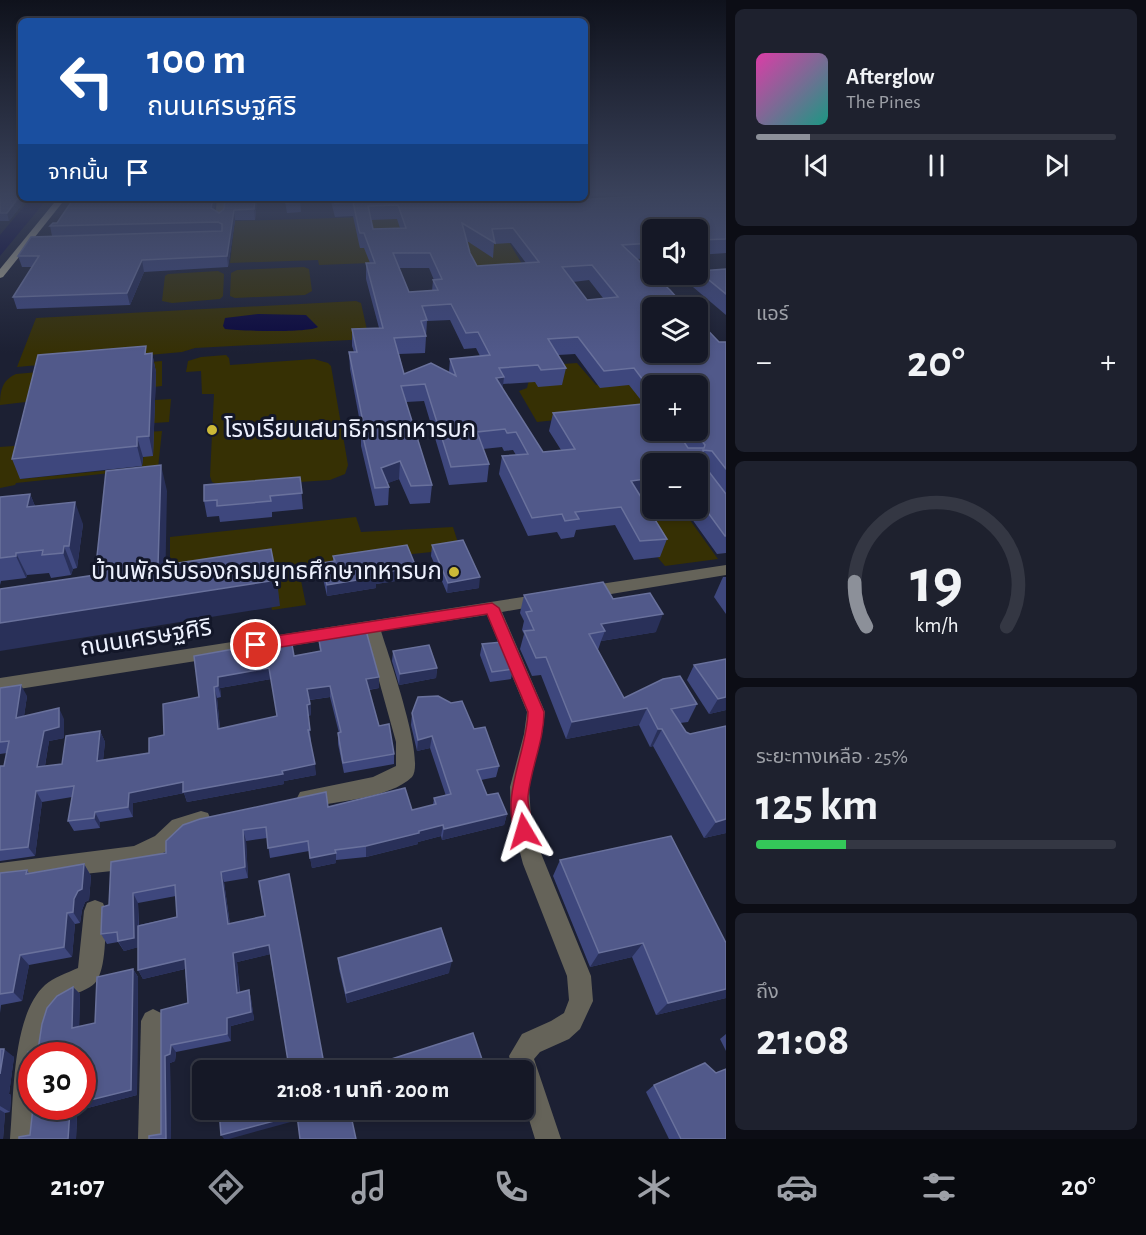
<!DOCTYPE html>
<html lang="th">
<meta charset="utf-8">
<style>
body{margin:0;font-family:"Alegreya Sans","Noto Sans Thai",sans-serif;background:#1e212e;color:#f1f3f6;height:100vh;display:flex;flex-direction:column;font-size:22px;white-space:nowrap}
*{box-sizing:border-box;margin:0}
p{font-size:20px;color:#9da0a7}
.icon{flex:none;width:33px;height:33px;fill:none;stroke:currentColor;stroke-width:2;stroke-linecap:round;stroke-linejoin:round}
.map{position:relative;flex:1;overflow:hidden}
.panel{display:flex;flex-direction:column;gap:9px;padding:9px;background:#0c0d15;width:420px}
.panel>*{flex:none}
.guide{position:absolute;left:18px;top:18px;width:570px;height:183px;border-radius:9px;box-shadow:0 3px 9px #0003,0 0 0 2px #343743;background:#1a4fa0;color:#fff;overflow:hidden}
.tools{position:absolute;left:642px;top:219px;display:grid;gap:12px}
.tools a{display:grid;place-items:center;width:66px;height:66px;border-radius:9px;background:#151826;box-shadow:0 3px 9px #0003,0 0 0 2px #343743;font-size:30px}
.speed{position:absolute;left:18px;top:1042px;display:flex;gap:12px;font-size:30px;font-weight:700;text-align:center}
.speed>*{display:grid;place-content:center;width:78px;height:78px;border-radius:50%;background:#151826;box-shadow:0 3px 9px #0003,0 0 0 2px #343743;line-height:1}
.speed .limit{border:9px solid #d22;background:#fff;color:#111}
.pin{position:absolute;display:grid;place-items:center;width:51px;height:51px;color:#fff;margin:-26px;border:3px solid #fff;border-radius:50%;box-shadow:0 2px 6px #0007}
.me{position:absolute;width:66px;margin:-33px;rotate:353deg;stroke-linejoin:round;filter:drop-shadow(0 0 4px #0008)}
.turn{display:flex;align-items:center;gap:21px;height:126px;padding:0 30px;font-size:27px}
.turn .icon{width:78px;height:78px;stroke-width:2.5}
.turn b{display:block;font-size:42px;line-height:51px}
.then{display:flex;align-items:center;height:57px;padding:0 30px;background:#0003;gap:12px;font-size:22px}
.big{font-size:45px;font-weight:700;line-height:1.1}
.panel .widget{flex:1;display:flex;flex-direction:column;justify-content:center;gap:9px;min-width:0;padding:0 21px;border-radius:9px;background:#1e212e}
.panel .dial{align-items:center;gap:0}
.dial svg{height:156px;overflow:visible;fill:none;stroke:#343743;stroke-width:7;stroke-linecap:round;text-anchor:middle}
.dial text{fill:#f1f3f6;stroke:none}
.song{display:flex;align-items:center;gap:18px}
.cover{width:72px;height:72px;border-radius:9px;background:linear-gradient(135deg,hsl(320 70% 55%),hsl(170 70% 35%))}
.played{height:6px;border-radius:3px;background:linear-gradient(90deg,#8c9099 15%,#343743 15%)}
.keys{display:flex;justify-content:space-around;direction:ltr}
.heat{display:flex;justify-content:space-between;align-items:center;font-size:33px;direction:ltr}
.charge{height:9px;border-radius:4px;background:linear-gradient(90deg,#34c759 25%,#343743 0)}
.trip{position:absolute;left:192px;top:1060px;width:342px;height:60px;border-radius:9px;background:#151826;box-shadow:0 3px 9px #0003,0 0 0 2px #343743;font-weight:700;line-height:60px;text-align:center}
.tab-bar{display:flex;height:96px;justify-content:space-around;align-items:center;background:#080a0f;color:#9da0a7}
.tab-bar .icon{width:42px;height:42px}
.tab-bar .selected{color:#8c9099}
.tab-bar b{font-size:27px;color:#f1f3f6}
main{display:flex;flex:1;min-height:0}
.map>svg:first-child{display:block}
.green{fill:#363004}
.water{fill:#0a083e}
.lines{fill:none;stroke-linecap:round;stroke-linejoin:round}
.minor{fill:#656359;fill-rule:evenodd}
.major{fill:#a9a690;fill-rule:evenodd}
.wall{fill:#3e477d;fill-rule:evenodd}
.shaded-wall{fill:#293059}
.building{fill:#51598a;stroke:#69719c;stroke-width:1.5;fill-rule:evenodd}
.route{fill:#e11d48;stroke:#92132f;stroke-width:1.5}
.poi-dot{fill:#ccb938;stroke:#131729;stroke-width:2}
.labels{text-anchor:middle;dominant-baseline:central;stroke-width:6;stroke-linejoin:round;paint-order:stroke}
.poi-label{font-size:24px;fill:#ecf0fd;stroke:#131729;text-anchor:start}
.street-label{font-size:24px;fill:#ecf0fd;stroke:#131729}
</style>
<main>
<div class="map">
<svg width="726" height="1139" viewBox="0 0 726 1139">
<rect width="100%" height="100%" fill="#1c2033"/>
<g class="green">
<polygon points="402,216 407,242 396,262 319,265 318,260 230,263 235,221"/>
<polygon points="425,242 509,242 525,269 433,270"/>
<polygon points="304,267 309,269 312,291 305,295 235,298 230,296 231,273 237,270"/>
<polygon points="218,271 224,274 223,296 220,299 172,303 162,301 165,276 168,274"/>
<polygon points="356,301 361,303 369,339 195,348 182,352 17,367 36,318"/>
<polygon points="226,355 229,358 230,365 314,359 328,363 331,366 348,465 345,474 330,480 225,487 212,482 210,476 214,394 202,394 201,371 186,372 188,361 201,357"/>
<path d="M 162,361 L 162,386 L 0,405 C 0,391 2,380 16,374 Z"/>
<polygon points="577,363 596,385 631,382 652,410 537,422 519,391 527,388 529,380 521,367"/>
<polygon points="171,399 169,422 154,423 155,400"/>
<polygon points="707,429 715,439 726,437 726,456 712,439 639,447 652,467 652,508 682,509 718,559 665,566 636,532 594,464 568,455 561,444"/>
<polygon points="162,431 158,468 16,483 15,485 0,488 0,447 28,445 21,479 142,467 147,432"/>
<polygon points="356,517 361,532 453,527 460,549 298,566 306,605 272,610 266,582 0,597 170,578 170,537"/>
</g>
<g class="water">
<polygon points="31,198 48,198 0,256 0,235"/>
<path d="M 258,314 L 306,315 L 318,327 C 309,333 240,331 225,329 L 223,326 L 225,318 Z"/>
</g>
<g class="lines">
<g class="minor">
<polygon points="217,198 225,198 223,219 219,221 215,219"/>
<polygon points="726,565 726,575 587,598 582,596 579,592 582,588 587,586"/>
<path d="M 542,594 L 548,596 L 550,600 L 548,604 L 502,612 L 545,712 L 542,734 L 529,787 L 531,818 L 536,841 L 591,976 L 593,1001 L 580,1029 L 569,1039 L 540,1052 L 534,1059 L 561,1139 L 535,1139 L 524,1103 L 524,1071 L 513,1071 L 509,1056 L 522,1034 L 551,1021 L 564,1013 L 569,1000 L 567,976 L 523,864 L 511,818 L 510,787 L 524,734 L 527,712 L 487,615 L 381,631 C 388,654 426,761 412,777 C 391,798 335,802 307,807 L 300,804 L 297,798 L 300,792 L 373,777 L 396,766 L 396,742 L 366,634 L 0,692 L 0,678 Z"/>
<polygon points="201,811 208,813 211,820 208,827 185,834 169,850 136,866 112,871 0,883 0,863 134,846 155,836 172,820"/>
<path d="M 95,900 L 103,903 L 106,911 C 105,930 107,969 95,983 C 89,989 77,993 70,996 C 48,1008 45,1033 43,1056 L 32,1056 L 32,1107 L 39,1107 L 36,1139 L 10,1139 C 14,1096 12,1015 45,985 C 54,977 67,973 78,968 L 84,911 L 87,903 Z"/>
<polygon points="153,1009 161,1013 165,1021 164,1139 138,1139 141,1021 145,1013"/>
</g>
<polygon class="major" points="58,198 66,198 3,277 0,278 0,269"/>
</g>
<g class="wall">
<path d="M 726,194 L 726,253 L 698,255 L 698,230 L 652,230 L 652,258 L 637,259 L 719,342 L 726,342 L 726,553 L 717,554 L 684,508 L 698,508 L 698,464 L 652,464 L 652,495 L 641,497 L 667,539 L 660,557 L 634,560 L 615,525 L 576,530 L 574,537 L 561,539 L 557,532 L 528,536 L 499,474 L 502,456 L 516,455 L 513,450 L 504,451 L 502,447 L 483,449 L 489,464 L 487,482 L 449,485 L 424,401 L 406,402 L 432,485 L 430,503 L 410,504 L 399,479 L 387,483 L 389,487 L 388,505 L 375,506 L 361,446 L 361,428 L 350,369 L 349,352 L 354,352 L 352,346 L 352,329 L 379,328 L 366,279 L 366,263 L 370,263 L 364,248 L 360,248 L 359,244 L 353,216 L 335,217 L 330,198 L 567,198 L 574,200 ZM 397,219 L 400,228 L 373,229 L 371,220 ZM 467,241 L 493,258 L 494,244 L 511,243 L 526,263 L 477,266 L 470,253 ZM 399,268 L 429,268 L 434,280 L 433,280 L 432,291 L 409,292 ZM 589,280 L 603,298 L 587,300 L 573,282 ZM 450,320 L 464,349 L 476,348 L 480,356 L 450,359 L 449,372 L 404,374 L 399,354 L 425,353 L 427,321 ZM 575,354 L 600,388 L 629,385 L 644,404 L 553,413 L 549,431 L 561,450 L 543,452 L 502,388 L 503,384 L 535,382 L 538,387 L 562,385 L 566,368 L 558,355 ZM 652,386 L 698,430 L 652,430 Z"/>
<polygon points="0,196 27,198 9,221 0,221"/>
<polygon points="69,198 215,198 214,210 219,213 224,209 225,198 300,198 301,212 287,213 285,201 257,201 255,220 235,220 228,267 144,272 130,305 17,309 13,297 32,267 22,267 18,256 52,236 50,226 57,223 70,204"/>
<polygon points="726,269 726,315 693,287 698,271"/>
<polygon points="147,353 152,353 156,372 153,456 143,457 142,466 20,479 12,459"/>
<polygon points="300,477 303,509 272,512 272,517 220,522 219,516 207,517 204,501"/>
<polygon points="30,494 35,506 83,524 77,568 73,569 71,575 51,578 49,573 27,575 26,578 1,581 0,585 0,497"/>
<polygon points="432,545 479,588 447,593 431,556"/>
<polygon points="333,556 416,567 415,578 376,584 376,588 327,596 322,574 321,563 333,561"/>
<polygon points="723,577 726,577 726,614 714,597"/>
<polygon points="524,595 613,599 656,632 601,641 598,650 624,698 697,704 688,722 680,723 686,732 690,734 726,726 726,833 704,838 653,746 650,747 639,725 566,739 541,675 532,676 520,649 524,634 522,630 524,621 520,613"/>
<path d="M 318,635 L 379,677 L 379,688 L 369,690 L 379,726 L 394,754 L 394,764 L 344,773 L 338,744 L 338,733 L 339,733 L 330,697 L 310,700 L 311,715 L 308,716 L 311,741 L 310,741 L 316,775 L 284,781 L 284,784 L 187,802 L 184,793 L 133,803 L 133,817 L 100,822 L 100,828 L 74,831 L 68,821 L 72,797 L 42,802 L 35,856 L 0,861 L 0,766 L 4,766 L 7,753 L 0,754 L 0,688 L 27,696 L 24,716 L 64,719 L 64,738 L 49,741 L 45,766 L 62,764 L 100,731 L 105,742 L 103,760 L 149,753 L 164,735 L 199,697 L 194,656 L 294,656 L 320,651 ZM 271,679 L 277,716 L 220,729 L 217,698 L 221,697 L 220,688 Z"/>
<polygon points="482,644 513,669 511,679 490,682 480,655"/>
<polygon points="393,651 437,668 436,678 399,685 392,661"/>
<polygon points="694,665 726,710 709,714 687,680"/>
<path d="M 412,713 L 474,729 L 499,766 L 496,777 L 481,780 L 487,795 L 507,814 L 504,825 L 442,840 L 441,836 L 418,842 L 418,844 L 366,857 L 336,860 L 336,863 L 312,868 L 309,851 L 270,858 L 267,838 L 246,841 L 248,878 L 224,882 L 230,924 L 265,916 L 324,1064 L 339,1071 L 288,1061 L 270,954 L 237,962 L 240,992 L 249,990 L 251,999 L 254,1020 L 231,1026 L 231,1041 L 176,1052 L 175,1061 L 170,1063 L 171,1139 L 149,1139 L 161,1134 L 161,1010 L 188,1003 L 185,969 L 143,979 L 138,970 L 138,947 L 124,951 L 118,942 L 107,944 L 101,934 L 109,905 L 166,853 L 166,841 L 328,807 L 412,810 L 433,805 L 434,798 L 446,796 L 430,748 L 417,751 L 411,725 ZM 176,896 L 177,917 L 139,925 L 138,903 Z"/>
<polygon points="560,860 726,943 726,998 656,1015 632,957 590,967 553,876"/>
<polygon points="84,864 91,876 89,900 85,902 82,910 80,923 75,924 72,957 29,965 22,1001 1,1005 0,1013 0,873 27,870 29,873"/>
<polygon points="338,958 449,973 347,1003 339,969"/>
<polygon points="133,969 138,977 137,1095 80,1110 79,1114 77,1115 76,1139 19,1139 19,1137 30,1135 33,1107 82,1107 82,1056 32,1056 32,1103 26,1099 28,1052 38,1050 42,1024 47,1008 57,996 73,987 80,994 79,1027 95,1023 97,977"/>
<polygon points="726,1034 726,1051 720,1039"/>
<polygon points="0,1049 14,1057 9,1094 11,1095 10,1112 5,1113 3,1139 0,1139"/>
<polygon points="716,1073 726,1139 669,1139 646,1092 654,1085"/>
</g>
<g class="shaded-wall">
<polygon points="21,194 21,198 27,198 9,221 7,213"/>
<polygon points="213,198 215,198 213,219 211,208"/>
<polygon points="255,198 257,198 257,201 255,220 254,209"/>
<polygon points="234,210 235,220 228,267 227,256"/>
<polygon points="142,260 144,272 130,305 127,293"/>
<polygon points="152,353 156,372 153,456 149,436"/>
<polygon points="504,377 502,394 496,378"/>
<polygon points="682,430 686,430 681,445 678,433"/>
<polygon points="137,437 143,457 142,466 137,446"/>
<polygon points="400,461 399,479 381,486 381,468"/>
<polygon points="161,465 167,491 165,592 158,566"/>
<polygon points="652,478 652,495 625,499 631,481"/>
<polygon points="30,494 39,516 27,507"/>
<polygon points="75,502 83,524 77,568 69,546"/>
<polygon points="64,546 73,569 71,575 63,553"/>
<polygon points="16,553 27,575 26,578 16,556"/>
<polygon points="416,567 415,578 376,584 376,588 327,596 327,585 375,574"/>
<polygon points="480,577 479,588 447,593 448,583"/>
<polygon points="277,580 280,606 0,651 0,623"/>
<polygon points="663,614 656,632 601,641 605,631 601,624"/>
<polygon points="269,668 271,679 220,688 221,697 218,686 218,677"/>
<polygon points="437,668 436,678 399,685 400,674"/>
<polygon points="379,677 379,688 366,690 366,679"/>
<polygon points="21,685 27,696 22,729 16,718"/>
<polygon points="330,686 330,697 308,700 307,689"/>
<polygon points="214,687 217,698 221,740 218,729"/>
<polygon points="726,697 726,710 709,714 718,699"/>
<polygon points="310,704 311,715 308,716 307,705"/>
<polygon points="59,708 64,719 64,738 49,741 43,777 37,767 44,731"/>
<polygon points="647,708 639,725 566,739 572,722"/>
<polygon points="658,729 662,729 653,746 650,747"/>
<polygon points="100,731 105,742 102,771 97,761"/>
<polygon points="432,736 430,748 417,751 418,740"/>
<polygon points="315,764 316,775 284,781 284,784 187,802 184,793 133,803 133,817 128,807 129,793 183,782 282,771"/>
<polygon points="36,791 42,802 35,856 28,847"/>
<polygon points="95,812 100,822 100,828 94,818"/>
<polygon points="507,814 504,825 442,840 444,829"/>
<polygon points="726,819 726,833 704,838 716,822"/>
<polygon points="443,825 441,836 418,842 418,844 366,857 366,846"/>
<polygon points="243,830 246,841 248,878 245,867"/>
<polygon points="336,853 336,863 312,868 310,858"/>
<polygon points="84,864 91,876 89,900 85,902 82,910 80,923 73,912 74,899"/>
<polygon points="221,872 224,882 231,934 228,924"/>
<polygon points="133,893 138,903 139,947 124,951 118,941"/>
<polygon points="67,913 75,924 72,957 64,947"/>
<polygon points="643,943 632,957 590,967 599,953"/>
<polygon points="269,945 271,954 237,962 240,1001 237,993 233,953"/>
<polygon points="20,955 29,965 22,1001 13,992"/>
<polygon points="185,959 189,968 143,979 138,970"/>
<polygon points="452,961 449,973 347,1003 346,993"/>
<polygon points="133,969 138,977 137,1095 80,1110 79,1114 72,1109 73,1107 82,1107 82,1102"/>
<polygon points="73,987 80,994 79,1035 72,1028"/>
<polygon points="726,989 726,998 656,1015 668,1003"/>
<polygon points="249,990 251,999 254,1020 231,1026 231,1041 227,1034 227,1018"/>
<polygon points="171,1045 176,1052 175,1061 170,1063 171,1139 166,1139 165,1056"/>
<polygon points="4,1049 14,1057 9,1094 11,1095 10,1112 0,1106 0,1074"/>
<polygon points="0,1110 5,1113 3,1139 0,1139"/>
<polygon points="70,1110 77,1115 76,1139 68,1139"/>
<polygon points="369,1110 387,1110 351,1122 351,1116"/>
<polygon points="297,1115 298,1120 229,1139 224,1139 221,1135"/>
</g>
<g class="building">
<polygon points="2,194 21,194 7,213 0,213 0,196"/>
<path d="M 677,194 L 726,194 L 726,239 L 698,240 L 698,230 L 652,230 L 652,243 L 622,245 L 670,290 L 686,308 L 652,308 L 652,352 L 698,352 L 698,320 L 719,342 L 726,342 L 726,469 L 712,451 L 703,450 L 703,464 L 726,494 L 726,536 L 725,536 L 698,499 L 698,464 L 652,464 L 652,478 L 631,481 L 667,539 L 640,541 L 621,507 L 575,512 L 579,519 L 565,521 L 562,514 L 532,518 L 502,456 L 528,454 L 516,432 L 507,433 L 505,429 L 477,432 L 489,464 L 451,467 L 425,384 L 401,386 L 432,485 L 411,486 L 400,461 L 381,468 L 389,487 L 375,488 L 361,428 L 364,427 L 349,352 L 357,352 L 352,329 L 383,328 L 366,263 L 375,263 L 364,233 L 360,233 L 359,230 L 353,202 L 335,203 L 334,198 L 567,198 L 574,200 ZM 398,205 L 406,228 L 373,229 L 368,206 ZM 462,223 L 495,243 L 492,229 L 513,228 L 539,262 L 477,266 L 470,253 ZM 393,253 L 430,253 L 442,279 L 433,280 L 438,290 L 409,292 ZM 592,265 L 618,297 L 587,300 L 562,267 ZM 451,304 L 466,333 L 478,332 L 490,355 L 450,359 L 456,376 L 431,363 L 404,374 L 394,338 L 426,336 L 421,321 L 427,320 L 422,306 ZM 578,337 L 604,371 L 634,368 L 652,392 L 652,386 L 698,386 L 698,430 L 693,430 L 705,445 L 704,448 L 688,448 L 678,433 L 682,430 L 652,430 L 652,403 L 553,413 L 575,449 L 543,452 L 496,378 L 504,377 L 499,368 L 538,365 L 541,370 L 566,368 L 548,339 Z"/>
<polygon points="74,198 213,198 211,208 219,213 224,209 225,198 255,198 254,209 234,210 227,256 142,260 127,293 13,297 39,256 18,256 31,237 222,231 222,224 218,222 50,226 53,223 57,223"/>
<polygon points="285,198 300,198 300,202 286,203"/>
<polygon points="726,269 726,294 698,271"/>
<polygon points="146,346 145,354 152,353 149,436 137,437 137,446 12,459 38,355"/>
<polygon points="161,465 158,566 271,549 277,580 0,623 0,589 95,575 106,471"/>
<polygon points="300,477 302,493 270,496 271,501 217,506 217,500 204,501 204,485"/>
<polygon points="30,494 27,507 75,502 69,546 64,546 63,553 42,555 43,550 16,553 16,556 0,558 0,497"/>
<polygon points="463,540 480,577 448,583 432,545"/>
<polygon points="407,545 416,567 375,574 376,577 327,585 321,563 335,561 333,556"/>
<polygon points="603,582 613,599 650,593 663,614 601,624 605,631 589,634 624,698 663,679 680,676 697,704 671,709 686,732 690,734 726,726 726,819 716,822 662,729 658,729 647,708 572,722 546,657 536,658 524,631 534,630 526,612 532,611 524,595"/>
<path d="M 365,627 L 379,677 L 366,679 L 379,726 L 389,724 L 394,754 L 343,763 L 338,733 L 341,732 L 330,686 L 307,689 L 310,704 L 307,705 L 310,730 L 308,730 L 315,764 L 282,771 L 283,774 L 183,792 L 183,782 L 129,793 L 128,807 L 95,812 L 94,818 L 68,821 L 74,786 L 36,791 L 28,847 L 0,850 L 0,766 L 4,766 L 9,741 L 0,742 L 0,688 L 21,685 L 16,718 L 59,708 L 59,727 L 44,731 L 37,767 L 62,764 L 66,736 L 100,731 L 97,761 L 149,753 L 149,738 L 164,735 L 163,704 L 199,697 L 194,656 L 291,639 L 294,656 L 321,651 L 318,635 ZM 269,668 L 277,716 L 218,729 L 214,687 L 218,686 L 218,677 Z"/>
<polygon points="502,642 513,669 492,672 482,644"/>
<polygon points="429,645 437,668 400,674 393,651"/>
<polygon points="726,659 726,697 718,699 694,665"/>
<polygon points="438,696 451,703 462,701 474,729 485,727 499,766 477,770 487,795 498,793 507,814 444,829 443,825 419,831 419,833 366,846 335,850 336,853 310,858 308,841 268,848 266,827 243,830 245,867 221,872 228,924 265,916 259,881 289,874 324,1064 336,1059 339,1071 247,1071 288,1061 269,945 233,953 237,993 249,990 251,1012 227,1018 227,1034 171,1045 170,1054 165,1056 166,1139 149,1139 149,1136 161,1134 161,1010 188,1003 185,959 138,970 138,926 177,917 175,885 133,893 134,938 118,941 117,932 101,934 102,907 109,905 111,862 166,853 166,841 183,825 200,819 326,792 328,807 405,788 412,810 436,804 434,798 451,794 432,736 418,740 412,713 418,697"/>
<polygon points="671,836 726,943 726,989 668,1003 643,943 599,953 560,860"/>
<polygon points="84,864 82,889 78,891 74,899 73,912 67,913 64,947 20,955 13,992 0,994 0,873 27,870 26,874"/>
<polygon points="441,928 452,961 346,993 338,958"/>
<polygon points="133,969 131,1090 82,1102 82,1056 32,1056 32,1101 26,1099 28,1052 38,1050 42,1024 47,1008 57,996 73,987 72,1028 95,1023 97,977"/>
<polygon points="473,1033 486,1071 363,1071 363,1068"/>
<polygon points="0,1049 4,1049 0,1074"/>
<polygon points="705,1063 716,1073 726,1069 726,1139 681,1139 654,1085"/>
<polygon points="33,1107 73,1107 72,1109 70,1110 68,1139 19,1139 19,1137 30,1135"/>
<polygon points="219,1110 369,1110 351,1116 356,1139 300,1139 297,1115 221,1135"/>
</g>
<linearGradient id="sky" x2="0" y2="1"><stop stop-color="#0f121c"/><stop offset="0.55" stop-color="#3a425b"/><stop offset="1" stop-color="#3a425b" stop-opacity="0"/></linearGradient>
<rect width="726" height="353" fill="url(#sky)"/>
<path class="route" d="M 492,603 L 499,608 L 544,712 C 544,741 531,767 528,796 C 527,810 536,824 530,838 L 524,840 L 517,838 C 499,796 527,754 528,712 L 487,614 L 256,651 L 250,649 L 248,645 L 250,641 L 256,639 Z"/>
<g class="poi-dot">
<circle cx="212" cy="430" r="6"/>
<circle cx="454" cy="572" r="6"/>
</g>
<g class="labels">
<g class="poi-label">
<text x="224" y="430">โรงเรียนเสนาธิการทหารบก</text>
<text x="442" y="572" text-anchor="end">บ้านพักรับรองกรมยุทธศึกษาทหารบก</text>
</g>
<g class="street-label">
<text transform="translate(146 638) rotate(-9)">ถนนเศรษฐศิริ</text>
</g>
</g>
</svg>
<div class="tools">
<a><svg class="icon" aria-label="sound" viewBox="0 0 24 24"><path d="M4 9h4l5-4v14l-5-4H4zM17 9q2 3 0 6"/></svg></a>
<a><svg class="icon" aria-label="layers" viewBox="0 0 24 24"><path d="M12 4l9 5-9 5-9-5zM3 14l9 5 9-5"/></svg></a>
<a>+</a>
<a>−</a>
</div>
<div class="speed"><div class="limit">30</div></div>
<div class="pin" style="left:256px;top:645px;background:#d93025"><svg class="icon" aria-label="arrive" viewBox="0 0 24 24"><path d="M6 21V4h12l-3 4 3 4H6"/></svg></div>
<svg class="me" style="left:524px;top:831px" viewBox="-20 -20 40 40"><path d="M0-17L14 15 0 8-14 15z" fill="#e11d48" stroke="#fff" stroke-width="4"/></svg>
<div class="trip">21:08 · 1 นาที · 200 m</div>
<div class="guide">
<div class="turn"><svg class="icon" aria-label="left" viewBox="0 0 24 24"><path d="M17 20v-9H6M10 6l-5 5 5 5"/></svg><div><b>100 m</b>ถนนเศรษฐศิริ</div></div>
<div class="then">จากนั้น<svg class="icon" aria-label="arrive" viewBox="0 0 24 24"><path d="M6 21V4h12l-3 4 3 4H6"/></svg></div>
</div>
</div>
<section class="panel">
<div class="widget">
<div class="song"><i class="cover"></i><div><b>Afterglow</b><p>The Pines</p></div></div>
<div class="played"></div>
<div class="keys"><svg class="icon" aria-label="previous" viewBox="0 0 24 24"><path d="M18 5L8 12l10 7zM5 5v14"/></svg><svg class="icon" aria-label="pause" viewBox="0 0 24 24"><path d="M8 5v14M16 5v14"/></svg><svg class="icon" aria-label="next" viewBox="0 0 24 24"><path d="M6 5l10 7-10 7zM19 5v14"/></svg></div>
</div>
<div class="widget"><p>แอร์</p>
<div class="heat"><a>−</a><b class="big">20°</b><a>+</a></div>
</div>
<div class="widget dial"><svg viewBox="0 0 100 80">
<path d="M14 69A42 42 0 1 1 86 69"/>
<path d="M14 69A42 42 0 0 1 8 46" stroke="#8c9099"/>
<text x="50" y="56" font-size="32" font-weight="700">19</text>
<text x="50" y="72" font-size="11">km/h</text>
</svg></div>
<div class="widget"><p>ระยะทางเหลือ · 25%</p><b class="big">125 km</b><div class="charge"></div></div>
<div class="widget"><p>ถึง</p><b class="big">21:08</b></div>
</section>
</main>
<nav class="tab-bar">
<b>21:07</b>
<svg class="icon selected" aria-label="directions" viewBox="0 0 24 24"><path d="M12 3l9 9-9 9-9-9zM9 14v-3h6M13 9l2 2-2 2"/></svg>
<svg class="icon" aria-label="music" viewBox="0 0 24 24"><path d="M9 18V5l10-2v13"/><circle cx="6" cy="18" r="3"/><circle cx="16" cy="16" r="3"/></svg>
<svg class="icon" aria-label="phone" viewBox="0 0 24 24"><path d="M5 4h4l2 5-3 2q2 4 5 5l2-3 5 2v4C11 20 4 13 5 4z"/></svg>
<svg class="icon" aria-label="climate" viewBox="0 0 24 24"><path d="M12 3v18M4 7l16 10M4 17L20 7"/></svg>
<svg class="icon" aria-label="car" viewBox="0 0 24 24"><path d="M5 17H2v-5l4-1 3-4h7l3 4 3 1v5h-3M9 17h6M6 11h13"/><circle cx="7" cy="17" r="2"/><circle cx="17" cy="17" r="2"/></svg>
<svg class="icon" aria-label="filters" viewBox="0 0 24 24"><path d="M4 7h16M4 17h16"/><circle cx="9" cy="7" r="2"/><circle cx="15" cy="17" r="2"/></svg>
<b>20°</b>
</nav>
